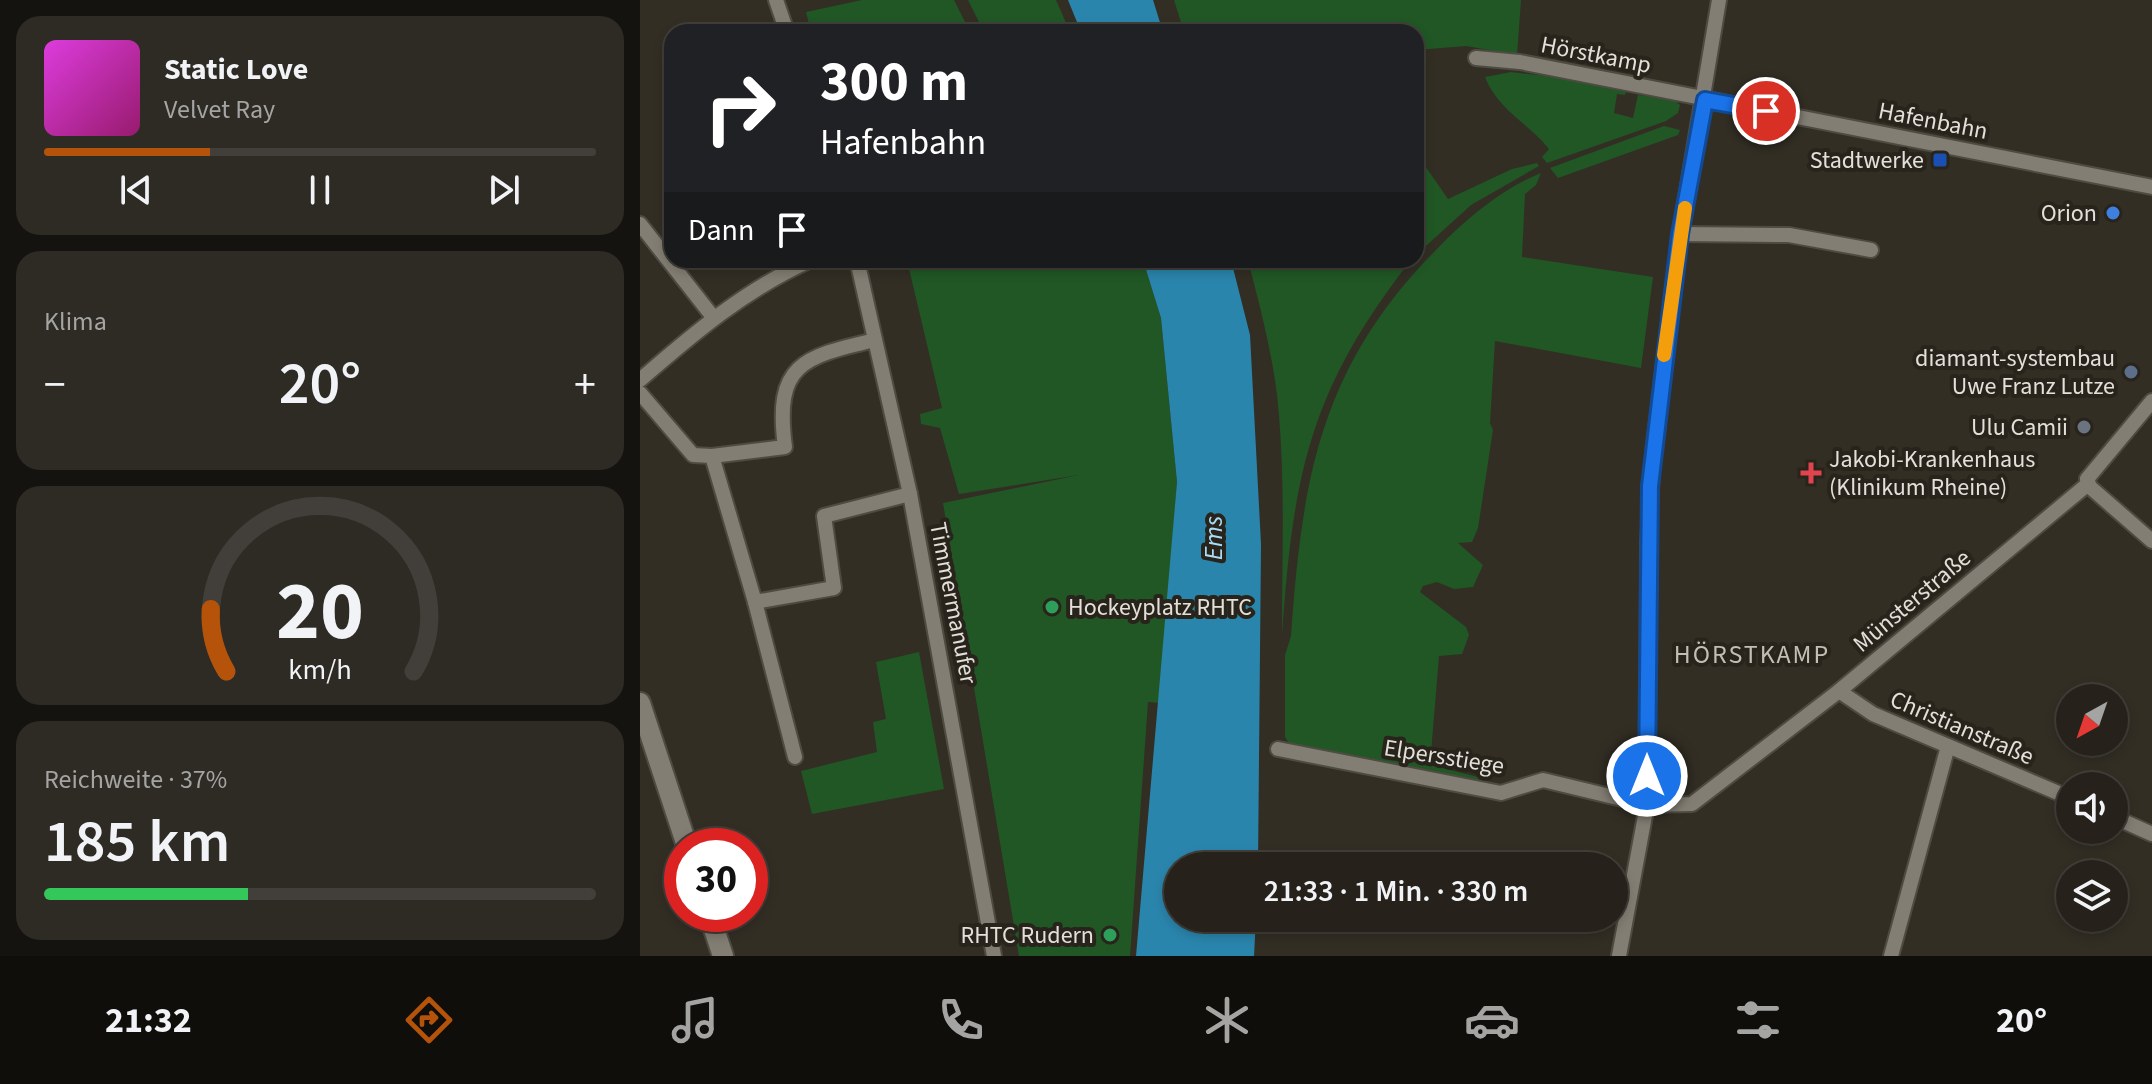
<!DOCTYPE html>
<html lang="de">
<meta charset="utf-8">
<style>
body{margin:0;font-family:"Source Sans 3",sans-serif;background:#2e2a24;color:#f1f3f6;height:100vh;display:flex;flex-direction:column;font-size:30px;white-space:nowrap}
*{box-sizing:border-box;margin:0}
p{font-size:26px;color:#a4a4a3}
.icon{flex:none;width:44px;height:44px;fill:none;stroke:currentColor;stroke-width:2;stroke-linecap:round;stroke-linejoin:round}
.map{position:relative;flex:1;overflow:hidden}
.side{display:flex;flex-direction:column;gap:16px;padding:16px;background:#15130f;width:640px}
.side>*{flex:none}
.banner{position:absolute;left:24px;top:24px;width:760px;height:244px;border-radius:24px;box-shadow:0 4px 12px #0003,0 0 0 2px #423f3a;background:#202124;color:#fff;overflow:hidden}
.needle{width:52px;rotate:220deg}
.fabs{position:absolute;left:1416px;top:684px;display:grid;gap:16px}
.fabs a{display:grid;place-items:center;width:72px;height:72px;border-radius:50%;background:#26221b;box-shadow:0 4px 12px #0003,0 0 0 2px #423f3a;font-size:40px}
.speed{position:absolute;left:24px;top:828px;display:flex;gap:16px;font-size:40px;font-weight:700;text-align:center}
.speed>*{display:grid;place-content:center;width:104px;height:104px;border-radius:50%;background:#26221b;box-shadow:0 4px 12px #0003,0 0 0 2px #423f3a;line-height:1}
.speed .limit{border:12px solid #d22;background:#fff;color:#111}
.pin{position:absolute;display:grid;place-items:center;width:68px;height:68px;color:#fff;margin:-34px;border:4px solid #fff;border-radius:50%;box-shadow:0 2px 8px #0007}
.me{position:absolute;width:88px;margin:-44px;rotate:0deg;stroke-linejoin:round;filter:drop-shadow(0 0 6px #0008)}
.turn{display:flex;align-items:center;gap:28px;height:168px;padding:0 24px;font-size:36px}
.turn .icon{width:104px;height:104px;stroke-width:2.5}
.turn b{display:block;font-size:56px;line-height:68px}
.then{display:flex;align-items:center;height:76px;padding:0 24px;background:#0003;gap:16px;font-size:30px}
.big{font-size:60px;font-weight:600;line-height:1.1}
.side .card{flex:1;display:flex;flex-direction:column;justify-content:center;gap:12px;min-width:0;padding:0 28px;border-radius:24px;background:#2e2a24}
.side .dial{align-items:center;gap:0}
.dial svg{height:208px;overflow:visible;fill:none;stroke:#423f3a;stroke-width:7;stroke-linecap:round;text-anchor:middle}
.dial text{fill:#f1f3f6;stroke:none}
.song{display:flex;align-items:center;gap:24px}
.cover{width:96px;height:96px;border-radius:12px;background:linear-gradient(135deg,hsl(300 70% 55%),hsl(320 70% 35%))}
.played{height:8px;border-radius:4px;background:linear-gradient(90deg,#b45309 30%,#423f3a 30%)}
.keys{display:flex;justify-content:space-around;direction:ltr}
.heat{display:flex;justify-content:space-between;align-items:center;font-size:44px;direction:ltr}
.charge{height:12px;border-radius:6px;background:linear-gradient(90deg,#34c759 37%,#423f3a 0)}
.trip{position:absolute;left:524px;top:852px;width:464px;height:80px;border-radius:40px;background:#26221b;box-shadow:0 4px 12px #0003,0 0 0 2px #423f3a;font-weight:600;line-height:80px;text-align:center}
.tabs{display:flex;height:128px;justify-content:space-around;align-items:center;background:#0f0e0b;color:#a4a4a3}
.tabs .icon{width:56px;height:56px}
.tabs .active{color:#b45309}
.tabs b{font-size:36px;color:#f1f3f6}
main{display:flex;flex:1;min-height:0}
.map>svg:first-child{display:block}
.green{fill:#205725}
.water{fill:#2a85ad}
.lines{fill:none;stroke-linecap:round;stroke-linejoin:round}
.street-casing{stroke:#4e4b42;stroke-width:18}
.secondary-casing{stroke:#4e4b42;stroke-width:24}
.street{stroke:#837e73;stroke-width:14}
.secondary{stroke:#837e73;stroke-width:20}
.route-casing{stroke:#114b97;stroke-width:20}
.route{stroke:#1a73e8;stroke-width:14}
.slow{stroke:#f59e0b;stroke-width:14}
.transit-dot{fill:#1a4fb4;stroke:#28241b;stroke-width:3}
.shop-dot{fill:#3f7fe0;stroke:#28241b;stroke-width:3}
.service-dot{fill:#5c6f8a;stroke:#28241b;stroke-width:3}
.worship-dot{fill:#6b7280;stroke:#28241b;stroke-width:3}
.health-dot{fill:#e0444e;stroke:#28241b;stroke-width:3}
.leisure-dot{fill:#2e9e5b;stroke:#28241b;stroke-width:3}
.labels{text-anchor:middle;dominant-baseline:central;stroke-width:8;stroke-linejoin:round;paint-order:stroke}
.street-label{font-size:24px;fill:#e3e0da;stroke:#28241b}
.poi-label{font-size:24px;fill:#e3e0da;stroke:#28241b;text-anchor:end}
.water-label{font-size:26px;font-style:italic;fill:#aadcf7;stroke:#28241b}
.neighbourhood-label{font-size:26px;letter-spacing:2px;fill:#c3beb2;stroke:#28241b}
</style>
<main>
<section class="side">
<div class="card">
<div class="song"><i class="cover"></i><div><b>Static Love</b><p>Velvet Ray</p></div></div>
<div class="played"></div>
<div class="keys"><svg class="icon" aria-label="previous" viewBox="0 0 24 24"><path d="M18 5L8 12l10 7zM5 5v14"/></svg><svg class="icon" aria-label="pause" viewBox="0 0 24 24"><path d="M8 5v14M16 5v14"/></svg><svg class="icon" aria-label="next" viewBox="0 0 24 24"><path d="M6 5l10 7-10 7zM19 5v14"/></svg></div>
</div>
<div class="card"><p>Klima</p>
<div class="heat"><a>−</a><b class="big">20°</b><a>+</a></div>
</div>
<div class="card dial"><svg viewBox="0 0 100 80">
<path d="M14 69A42 42 0 1 1 86 69"/>
<path d="M14 69A42 42 0 0 1 8 45" stroke="#b45309"/>
<text x="50" y="56" font-size="32" font-weight="700">20</text>
<text x="50" y="72" font-size="11">km/h</text>
</svg></div>
<div class="card"><p>Reichweite · 37%</p><b class="big">185 km</b><div class="charge"></div></div>
</section>
<div class="map">
<svg width="1512" height="956" viewBox="0 0 1512 956">
<rect width="100%" height="100%" fill="#322e24"/>
<g class="green">
<polygon points="222,0 314,0 330,32 171,32 166,12"/>
<polygon points="328,0 416,0 430,32 344,32"/>
<polygon points="534,0 881,0 877,55 826,46 776,50 776,32 544,32"/>
<path d="M 871,72 L 917,77 L 986,92 L 985,95 L 977,94 L 974,113 L 993,118 L 998,95 L 1034,100 L 1040,105 L 1038,113 L 1026,121 L 907,163 L 902,157 L 909,149 C 887,122 858,110 845,77 Z"/>
<polygon points="1024,126 1040,130 1038,135 918,178 910,168"/>
<polygon points="776,153 808,199 872,169 897,163 899,166 831,205 776,255"/>
<path d="M 901,173 L 896,185 L 885,194 L 882,257 L 1013,277 L 1001,368 L 855,341 L 850,423 L 853,430 L 838,528 L 832,542 L 818,543 L 843,565 L 833,587 L 814,589 L 797,582 L 783,586 L 780,592 L 826,627 L 829,635 L 822,654 L 799,656 L 790,765 L 838,777 L 840,785 L 650,745 L 645,737 L 645,655 L 651,636 C 662,478 681,365 798,248 C 826,219 863,188 901,173 Z"/>
<polygon points="267,260 503,260 521,318 537,482 520,703 508,702 490,956 379,956 303,503 439,475 319,494 300,428 281,424 280,414 302,408"/>
<path d="M 608,260 L 771,260 C 670,389 653,474 642,635 C 642,562 645,488 639,415 C 635,362 621,311 608,260 Z"/>
<polygon points="279,652 304,789 172,814 161,771 237,752 233,722 246,719 236,662"/>
</g>
<g class="water">
<polygon points="428,0 513,0 523,32 441,32"/>
<polygon points="503,260 591,260 610,335 621,544 618,866 538,866 538,918 616,918 614,956 496,956 537,482 521,318"/>
</g>
<g class="lines">
<g class="street-casing">
<g id="street">
<polyline points="136,0 147,32"/>
<polyline points="836,58 880,62 1512,187"/>
<polyline points="0,224 73,317"/>
<polyline points="1040,234 1149,235 1231,250"/>
<polyline points="217,260 270,494 354,956"/>
<path d="M 0,380 C 54,333 106,289 171,260"/>
<polyline points="0,393 53,455 72,456 115,602"/>
<polyline points="1512,401 1447,479 1450,487 1512,541"/>
<path d="M 72,456 L 145,447 C 134,364 162,357 235,340"/>
<polyline points="1199,691 1233,714 1430,798"/>
<polyline points="638,749 861,793 903,780 1007,805 1052,804 1199,691 1448,484"/>
<polyline points="155,757 115,602 194,588 184,516 270,494"/>
<polyline points="1474,817 1512,834"/>
<polyline points="979,956 1007,805 1008,543 1013,454 1040,234 1079,0"/>
<polyline points="1251,956 1308,746"/>
</g>
</g>
<g class="secondary-casing">
<g id="secondary">
<polyline points="0,703 47,846"/>
<polyline points="69,914 83,956"/>
</g>
</g>
<use href="#street" class="street"/>
<use href="#secondary" class="secondary"/>
</g>
<g class="lines">
<g class="route-casing">
<polyline id="route" points="1007,776 1010,486 1040,234 1065,100 1126,111"/>
</g>
<use href="#route" class="route"/>
<polyline class="slow" points="1024,355 1045,208"/>
</g>
<rect class="transit-dot" x="1292" y="152" width="16" height="16" rx="4"/>
<circle class="shop-dot" cx="1473" cy="213" r="8"/>
<circle class="service-dot" cx="1491" cy="372" r="8"/>
<circle class="worship-dot" cx="1444" cy="427" r="8"/>
<path class="health-dot" d="M1167 461h8v8h8v8h-8v8h-8v-8h-8v-8h8z"/>
<g class="leisure-dot">
<circle cx="412" cy="607" r="8"/>
<circle cx="470" cy="935" r="8"/>
</g>
<g class="labels">
<g class="street-label">
<text transform="translate(956 55) rotate(11)">Hörstkamp</text>
<text transform="translate(1293 121) rotate(11)">Hafenbahn</text>
<text transform="translate(1272 601) rotate(-40)">Münsterstraße</text>
<text transform="translate(313 603) rotate(79)">Timmermanufer</text>
<text transform="translate(1322 728) rotate(23)">Christianstraße</text>
<text transform="translate(804 757) rotate(9)">Elpersstiege</text>
</g>
<g class="poi-label">
<text x="1284" y="160">Stadtwerke</text>
<text x="1457" y="213">Orion</text>
<text x="1475" y="358">diamant-systembau<tspan x="1475" dy="28">Uwe Franz Lutze</tspan></text>
<text x="1428" y="427">Ulu Camii</text>
<text x="1189" y="459" text-anchor="start">Jakobi-Krankenhaus<tspan x="1189" dy="28">(Klinikum Rheine)</tspan></text>
<text x="428" y="607" text-anchor="start">Hockeyplatz RHTC</text>
<text x="454" y="935">RHTC Rudern</text>
</g>
<g class="water-label">
<text transform="translate(573 538) rotate(-90)">Ems</text>
</g>
<g class="neighbourhood-label">
<text x="1112" y="654">HÖRSTKAMP</text>
</g>
</g>
</svg>
<div class="fabs">
<a><svg class="needle" viewBox="-14 -14 28 28"><path d="M0-13l5 13h-10z" fill="#e53935"/><path d="M0 13l5-13h-10z" fill="#a4a4a3"/></svg></a>
<a><svg class="icon" aria-label="sound" viewBox="0 0 24 24"><path d="M4 9h4l5-4v14l-5-4H4zM17 9q2 3 0 6"/></svg></a>
<a><svg class="icon" aria-label="layers" viewBox="0 0 24 24"><path d="M12 4l9 5-9 5-9-5zM3 14l9 5 9-5"/></svg></a>
</div>
<div class="speed"><div class="limit">30</div></div>
<div class="pin" style="left:1126px;top:111px;background:#d93025"><svg class="icon" aria-label="arrive" viewBox="0 0 24 24"><path d="M6 21V4h12l-3 4 3 4H6"/></svg></div>
<svg class="me" style="left:1007px;top:776px" viewBox="-20 -20 40 40"><circle r="17" fill="#1a73e8" stroke="#fff" stroke-width="3"/><path d="M0-11L8 9 0 5-8 9z" fill="#fff"/></svg>
<div class="trip">21:33 · 1 Min. · 330 m</div>
<div class="banner">
<div class="turn"><svg class="icon" aria-label="right" viewBox="0 0 24 24"><path d="M7 20v-9h11M14 6l5 5-5 5"/></svg><div><b>300 m</b>Hafenbahn</div></div>
<div class="then">Dann<svg class="icon" aria-label="arrive" viewBox="0 0 24 24"><path d="M6 21V4h12l-3 4 3 4H6"/></svg></div>
</div>
</div>
</main>
<nav class="tabs">
<b>21:32</b>
<svg class="icon active" aria-label="directions" viewBox="0 0 24 24"><path d="M12 3l9 9-9 9-9-9zM9 14v-3h6M13 9l2 2-2 2"/></svg>
<svg class="icon" aria-label="music" viewBox="0 0 24 24"><path d="M9 18V5l10-2v13"/><circle cx="6" cy="18" r="3"/><circle cx="16" cy="16" r="3"/></svg>
<svg class="icon" aria-label="phone" viewBox="0 0 24 24"><path d="M5 4h4l2 5-3 2q2 4 5 5l2-3 5 2v4C11 20 4 13 5 4z"/></svg>
<svg class="icon" aria-label="climate" viewBox="0 0 24 24"><path d="M12 3v18M4 7l16 10M4 17L20 7"/></svg>
<svg class="icon" aria-label="car" viewBox="0 0 24 24"><path d="M5 17H2v-5l4-1 3-4h7l3 4 3 1v5h-3M9 17h6M6 11h13"/><circle cx="7" cy="17" r="2"/><circle cx="17" cy="17" r="2"/></svg>
<svg class="icon" aria-label="filters" viewBox="0 0 24 24"><path d="M4 7h16M4 17h16"/><circle cx="9" cy="7" r="2"/><circle cx="15" cy="17" r="2"/></svg>
<b>20°</b>
</nav>
